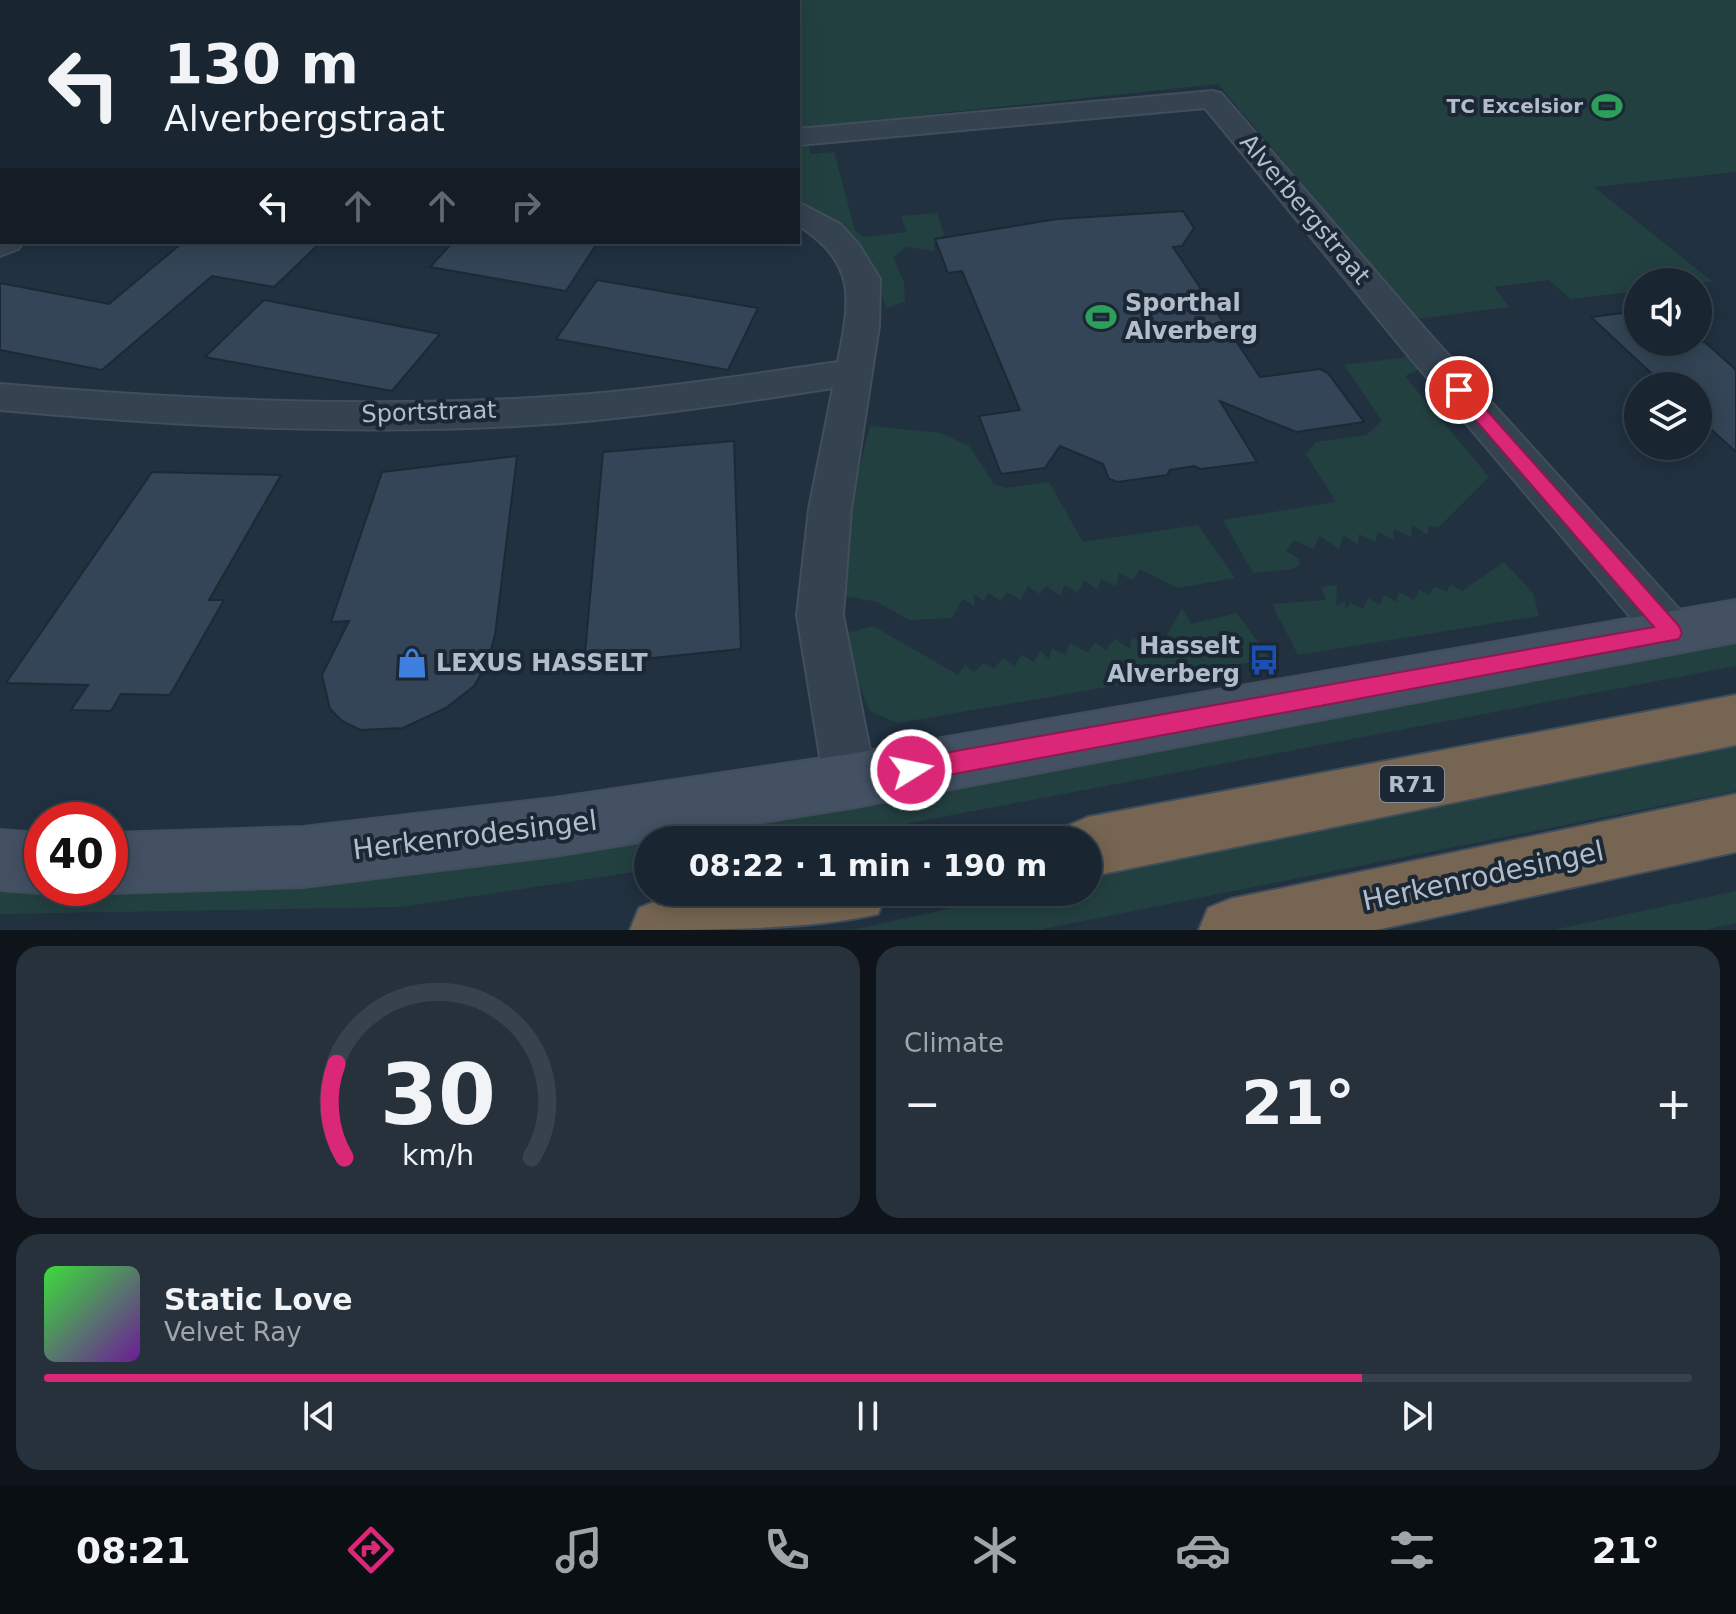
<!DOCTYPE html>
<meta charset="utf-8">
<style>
body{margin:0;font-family:"DejaVu Sans",sans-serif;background:#26313c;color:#f1f3f6;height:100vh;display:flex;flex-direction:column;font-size:30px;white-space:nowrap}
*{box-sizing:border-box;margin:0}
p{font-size:26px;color:#9fa5ab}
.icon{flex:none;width:44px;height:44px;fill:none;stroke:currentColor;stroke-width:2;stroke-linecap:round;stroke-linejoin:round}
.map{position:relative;height:930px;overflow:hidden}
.sheet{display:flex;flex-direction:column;gap:16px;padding:16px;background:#0e141a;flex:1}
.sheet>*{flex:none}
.guide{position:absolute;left:0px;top:0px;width:800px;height:244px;box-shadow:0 4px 20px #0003,0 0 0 2px #37424c;background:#192530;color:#f1f3f6;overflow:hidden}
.fabs{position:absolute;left:1624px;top:268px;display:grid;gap:16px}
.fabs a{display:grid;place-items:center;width:88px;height:88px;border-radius:50%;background:#192530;box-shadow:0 4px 20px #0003,0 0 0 2px #37424c;font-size:40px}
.speed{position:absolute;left:24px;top:802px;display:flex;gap:16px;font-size:40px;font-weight:700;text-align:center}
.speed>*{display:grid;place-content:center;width:104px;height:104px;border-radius:50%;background:#192530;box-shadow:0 4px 20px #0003,0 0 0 2px #37424c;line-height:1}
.speed .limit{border:12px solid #d22;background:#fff;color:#111}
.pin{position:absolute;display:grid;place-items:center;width:68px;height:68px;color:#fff;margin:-34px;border:4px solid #fff;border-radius:50%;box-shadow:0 2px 8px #0007}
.me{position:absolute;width:88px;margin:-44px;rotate:80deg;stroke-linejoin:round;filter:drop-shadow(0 0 6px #0008)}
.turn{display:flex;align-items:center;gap:28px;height:168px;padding:0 32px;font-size:36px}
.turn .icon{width:104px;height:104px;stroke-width:2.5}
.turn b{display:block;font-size:56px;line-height:68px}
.lanes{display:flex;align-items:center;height:76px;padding:0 32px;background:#0003;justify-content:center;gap:40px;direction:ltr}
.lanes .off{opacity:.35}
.big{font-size:60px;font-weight:600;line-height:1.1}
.sheet .widget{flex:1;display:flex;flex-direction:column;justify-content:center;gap:12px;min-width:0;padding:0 28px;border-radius:24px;background:#26313c}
.sheet .dial{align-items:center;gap:0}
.dial svg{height:208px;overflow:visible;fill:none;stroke:#37424c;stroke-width:7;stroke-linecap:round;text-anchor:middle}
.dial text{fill:#f1f3f6;stroke:none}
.song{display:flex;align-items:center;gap:24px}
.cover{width:96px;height:96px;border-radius:12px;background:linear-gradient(135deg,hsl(120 70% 55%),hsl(280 70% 35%))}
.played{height:8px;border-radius:4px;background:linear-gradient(90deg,#db2777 80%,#37424c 80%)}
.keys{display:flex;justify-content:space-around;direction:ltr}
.heat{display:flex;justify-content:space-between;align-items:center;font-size:44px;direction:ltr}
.sheet .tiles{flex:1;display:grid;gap:16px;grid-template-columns:1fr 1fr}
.widget:last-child{grid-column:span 2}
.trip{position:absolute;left:634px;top:826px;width:468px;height:80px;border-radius:40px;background:#192530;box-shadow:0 4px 20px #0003,0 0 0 2px #37424c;font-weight:600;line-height:80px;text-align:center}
.dock{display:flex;height:128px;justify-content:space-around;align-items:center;background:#0a0f13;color:#9fa5ab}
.dock .icon{width:56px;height:56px}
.dock .selected{color:#db2777}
.dock b{font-size:36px;color:#f1f3f6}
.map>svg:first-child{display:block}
.green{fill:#234041}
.building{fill:#334556;stroke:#1c2936;stroke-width:2}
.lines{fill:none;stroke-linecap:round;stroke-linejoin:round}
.street-casing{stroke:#414e5b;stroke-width:4}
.secondary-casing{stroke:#414e5b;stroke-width:4}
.highway-casing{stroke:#404d5a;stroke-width:4}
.street{fill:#354250;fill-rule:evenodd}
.secondary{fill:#435163;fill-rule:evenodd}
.highway{fill:#766552;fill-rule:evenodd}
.route{fill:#db2777;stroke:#8e194d;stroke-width:2}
.labels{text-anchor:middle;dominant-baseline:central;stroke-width:8;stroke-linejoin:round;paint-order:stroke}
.far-poi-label{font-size:20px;font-weight:bold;fill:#b1bdcb;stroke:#1b2734;text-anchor:end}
.shield{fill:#1b2734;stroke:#84909e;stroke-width:2}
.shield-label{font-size:22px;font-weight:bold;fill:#b1bdcb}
.street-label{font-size:24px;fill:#b1bdcb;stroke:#1b2734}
.poi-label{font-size:24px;font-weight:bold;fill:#b1bdcb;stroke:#1b2734;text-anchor:start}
.near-street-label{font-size:28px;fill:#b1bdcb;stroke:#1b2734}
</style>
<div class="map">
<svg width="1736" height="930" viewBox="0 0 1736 930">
<rect width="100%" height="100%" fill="#213140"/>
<g class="green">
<polygon points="219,0 634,0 214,2"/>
<polygon points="674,0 1736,0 1736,172 1594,187 1713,282 1638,282 1638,291 1571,299 1549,280 1494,287 1509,307 1417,319 1218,84 798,128 798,2"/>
<path d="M 807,142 L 811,154 L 834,152 L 855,231 L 863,237 L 907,232 L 901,216 L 937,213 L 944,234 L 934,244 L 935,251 L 906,247 L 893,257 L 904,283 L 905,302 L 886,308 C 871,252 852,225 798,201 L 798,143 Z"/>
<polygon points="1415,356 1422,368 1405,376 1489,477 1439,527 1428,526 1428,535 1412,525 1411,537 1394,529 1393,540 1378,531 1375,542 1359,534 1358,545 1343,535 1339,549 1320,536 1313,549 1294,540 1286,551 1299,559 1299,565 1293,569 1253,573 1223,520 1336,502 1306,454 1316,442 1366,435 1382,421 1344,365"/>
<polygon points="870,426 941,433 969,446 994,484 1005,488 1049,482 1083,542 1198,525 1235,578 1178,588 1140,569 1133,580 1119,573 1116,586 1101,579 1097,590 1084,580 1078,593 1064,585 1061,596 1046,586 1040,594 1028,586 1021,600 1007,592 1001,601 988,593 984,601 974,594 975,607 963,599 952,618 909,620 877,602 845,596 848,512"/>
<polygon points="1504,562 1533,593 1539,616 1298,655 1272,604 1326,600 1321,587 1337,585 1336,606 1345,601 1345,609 1351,603 1363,609 1368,598 1380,605 1384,595 1396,602 1399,592 1414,600 1419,590 1429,595 1434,586 1447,592 1450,584 1462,591"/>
<polygon points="1182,608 1191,624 1237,613 1270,659 898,723 870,711 857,681 848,633 873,626 958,675 965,665 974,672 984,663 994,669 1003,658 1014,666 1022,655 1034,662 1040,651 1049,659 1052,648 1065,655 1070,643 1088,653 1095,642 1106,650 1115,639 1130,649 1132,637 1145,644 1147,633 1164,641"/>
<polygon points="1736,642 1736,666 821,840 648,840 648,870 401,907 0,914 0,884 110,888"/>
<polygon points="1736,747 1736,791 1038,930 852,930 1025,892 1088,892 1088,878"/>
<polygon points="1736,891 1736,923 1705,930 1553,930"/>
</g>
<g class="building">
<polygon points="1183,211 1194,228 1182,246 1173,247 1260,377 1320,369 1328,373 1364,422 1296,432 1220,401 1257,462 1201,469 1194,466 1170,470 1167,475 1118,482 1109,479 1103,464 1060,446 1045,468 1001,474 979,416 1020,410 962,271 948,273 935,239 1057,219"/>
<polygon points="183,242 321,242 274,287 212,276 102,370 0,350 0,283 109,304"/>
<polygon points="453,242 598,242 566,291 430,267"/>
<polygon points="597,280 758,308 728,370 556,339"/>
<polygon points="264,300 440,334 392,391 205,357"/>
<polygon points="1638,311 1638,342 1705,342 1736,370 1736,452 1698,417 1698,386 1665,386 1591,317"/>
<polygon points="734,441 741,649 584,665 603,452"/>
<polygon points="517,456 495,635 487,664 474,686 446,708 403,728 360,730 342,721 330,709 322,675 349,621 331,622 382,472"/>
<polygon points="152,472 281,475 209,600 224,600 170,695 121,694 111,711 71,710 88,685 6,683"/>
</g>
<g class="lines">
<g class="street-casing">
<g id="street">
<polygon points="157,0 184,0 185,2 158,2"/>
<rect x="647" y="0" width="22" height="2"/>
<polygon points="0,12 2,12 0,27"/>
<polygon points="1212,91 1221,93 1433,338 1688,619 1695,633 1688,647 1672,653 1656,647 1407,354 1205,108 798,145 798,129"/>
<rect x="0" y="110" width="2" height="17"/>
<path d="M 798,202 L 840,224 L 859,245 L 880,279 L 879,326 L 851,509 L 843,615 L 876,781 L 868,799 L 850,806 L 832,799 L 824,781 L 797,615 L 809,509 L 833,388 C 743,402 653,416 562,423 C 375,437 187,427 0,410 L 0,384 C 187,400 374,409 562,396 C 654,390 746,375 838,362 C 850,299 858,264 798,225 Z"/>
<polygon points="0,234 2,242 23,242 18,249 0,256"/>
</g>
</g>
<g class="secondary-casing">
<g id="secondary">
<polygon points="1736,600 1736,642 850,808 554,856 303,887 110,893 98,888 110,888 110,833 303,827 554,798 850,754"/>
<polygon points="0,830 42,833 42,888 54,888 42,893 0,890"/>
</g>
</g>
<g class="highway-casing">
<g id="highway">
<polygon points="1736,695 1736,745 1088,877 1088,840 1061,840 1067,826 1088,817"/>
<polygon points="1736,794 1736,852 1376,930 1199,930 1208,908 1230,899"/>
<path d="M 695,892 L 887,892 L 878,914 C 809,930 705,930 630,930 L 639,908 L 661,899 Z"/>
</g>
</g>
<use href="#street" class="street"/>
<use href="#secondary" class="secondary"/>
<use href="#highway" class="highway"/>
</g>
<polygon class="route" points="1459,384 1465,386 1679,626 1682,633 1679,639 911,782 903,778 900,770 903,763 911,759 1654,627 1453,394 1451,390"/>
<defs>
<g id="stadium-bare" transform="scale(2.4)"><path d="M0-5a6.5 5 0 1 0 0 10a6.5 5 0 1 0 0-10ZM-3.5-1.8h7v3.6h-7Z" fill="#2e9e5b" stroke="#1b2734" stroke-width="2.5" paint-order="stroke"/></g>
<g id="bus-bare" transform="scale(2.4)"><path d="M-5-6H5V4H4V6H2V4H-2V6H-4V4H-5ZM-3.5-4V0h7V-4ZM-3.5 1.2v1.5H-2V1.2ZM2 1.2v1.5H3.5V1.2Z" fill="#1a4fb4" stroke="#1b2734" stroke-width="2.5" paint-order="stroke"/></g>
<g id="shop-bare" transform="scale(2.4)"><path d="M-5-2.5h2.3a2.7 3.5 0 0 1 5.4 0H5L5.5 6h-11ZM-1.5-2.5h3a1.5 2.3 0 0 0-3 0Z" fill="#3f7fe0" stroke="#1b2734" stroke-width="2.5" paint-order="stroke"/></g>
</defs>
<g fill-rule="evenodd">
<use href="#stadium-bare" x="1607" y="106"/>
<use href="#stadium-bare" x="1101" y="317"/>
<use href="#bus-bare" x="1264" y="660"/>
<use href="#shop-bare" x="412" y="663"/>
</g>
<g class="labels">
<g class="far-poi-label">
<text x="1583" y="106">TC Excelsior</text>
</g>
<rect class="shield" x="1380" y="766" width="64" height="36" rx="6"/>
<g class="shield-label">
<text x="1412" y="784">R71</text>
</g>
<g class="street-label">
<text transform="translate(1305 209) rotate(50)">Alverbergstraat</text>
<text transform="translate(429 412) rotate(-2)">Sportstraat</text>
</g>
<g class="poi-label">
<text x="1125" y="303">Sporthal<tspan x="1125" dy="28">Alverberg</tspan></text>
<text x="1240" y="646" text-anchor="end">Hasselt<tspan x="1240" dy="28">Alverberg</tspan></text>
<text x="436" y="663">LEXUS HASSELT</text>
</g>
<g class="near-street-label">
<text transform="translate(475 835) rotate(-7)">Herkenrodesingel</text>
<text transform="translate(1483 876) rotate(-12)">Herkenrodesingel</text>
</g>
</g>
</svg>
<div class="fabs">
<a><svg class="icon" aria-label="sound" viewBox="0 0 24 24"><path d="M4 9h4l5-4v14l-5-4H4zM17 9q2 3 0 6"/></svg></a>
<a><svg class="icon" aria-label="layers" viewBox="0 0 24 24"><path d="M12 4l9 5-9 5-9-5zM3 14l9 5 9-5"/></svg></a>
</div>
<div class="speed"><div class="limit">40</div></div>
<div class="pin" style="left:1459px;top:390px;background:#d93025"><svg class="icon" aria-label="arrive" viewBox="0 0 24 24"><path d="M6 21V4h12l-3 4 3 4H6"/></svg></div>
<svg class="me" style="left:911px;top:770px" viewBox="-20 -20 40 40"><circle r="17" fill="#db2777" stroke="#fff" stroke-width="3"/><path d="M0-11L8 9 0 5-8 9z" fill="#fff"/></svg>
<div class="trip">08:22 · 1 min · 190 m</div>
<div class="guide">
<div class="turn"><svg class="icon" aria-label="left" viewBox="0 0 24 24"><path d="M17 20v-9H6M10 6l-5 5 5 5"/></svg><div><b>130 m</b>Alverbergstraat</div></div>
<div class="lanes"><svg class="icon" aria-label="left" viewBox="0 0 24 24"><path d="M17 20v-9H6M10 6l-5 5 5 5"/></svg><svg class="icon off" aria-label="ahead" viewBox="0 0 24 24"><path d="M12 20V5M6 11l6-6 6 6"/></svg><svg class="icon off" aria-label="ahead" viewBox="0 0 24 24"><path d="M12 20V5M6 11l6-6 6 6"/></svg><svg class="icon off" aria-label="right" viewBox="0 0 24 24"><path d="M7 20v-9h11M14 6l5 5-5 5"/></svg></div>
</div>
</div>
<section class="sheet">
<div class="tiles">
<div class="widget dial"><svg viewBox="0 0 100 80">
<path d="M14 69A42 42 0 1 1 86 69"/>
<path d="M14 69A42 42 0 0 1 11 33" stroke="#db2777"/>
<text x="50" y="56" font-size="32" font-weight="700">30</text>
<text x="50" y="72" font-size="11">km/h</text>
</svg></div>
<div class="widget"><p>Climate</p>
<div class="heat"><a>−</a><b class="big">21°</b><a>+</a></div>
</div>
<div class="widget">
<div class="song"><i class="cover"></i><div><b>Static Love</b><p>Velvet Ray</p></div></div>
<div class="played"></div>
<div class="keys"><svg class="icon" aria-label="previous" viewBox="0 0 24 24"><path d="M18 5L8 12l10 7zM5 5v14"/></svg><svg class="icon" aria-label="pause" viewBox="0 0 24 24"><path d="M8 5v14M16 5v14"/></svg><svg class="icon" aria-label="next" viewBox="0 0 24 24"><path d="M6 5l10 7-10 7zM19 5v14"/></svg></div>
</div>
</div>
</section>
<nav class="dock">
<b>08:21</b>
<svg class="icon selected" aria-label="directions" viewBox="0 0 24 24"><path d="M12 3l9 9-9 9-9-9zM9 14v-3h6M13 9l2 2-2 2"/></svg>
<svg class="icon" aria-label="music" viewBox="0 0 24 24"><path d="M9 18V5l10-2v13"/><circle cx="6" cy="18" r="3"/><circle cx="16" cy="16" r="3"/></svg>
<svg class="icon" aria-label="phone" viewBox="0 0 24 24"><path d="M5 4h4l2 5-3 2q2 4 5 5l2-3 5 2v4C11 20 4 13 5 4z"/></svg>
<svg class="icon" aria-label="climate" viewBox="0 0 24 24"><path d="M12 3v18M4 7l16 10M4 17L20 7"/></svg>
<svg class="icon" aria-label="car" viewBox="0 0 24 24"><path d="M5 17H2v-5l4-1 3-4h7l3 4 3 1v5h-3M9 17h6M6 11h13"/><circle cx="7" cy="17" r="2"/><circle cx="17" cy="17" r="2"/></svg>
<svg class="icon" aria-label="filters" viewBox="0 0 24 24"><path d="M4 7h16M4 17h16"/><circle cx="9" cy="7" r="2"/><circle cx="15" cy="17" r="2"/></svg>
<b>21°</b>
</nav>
